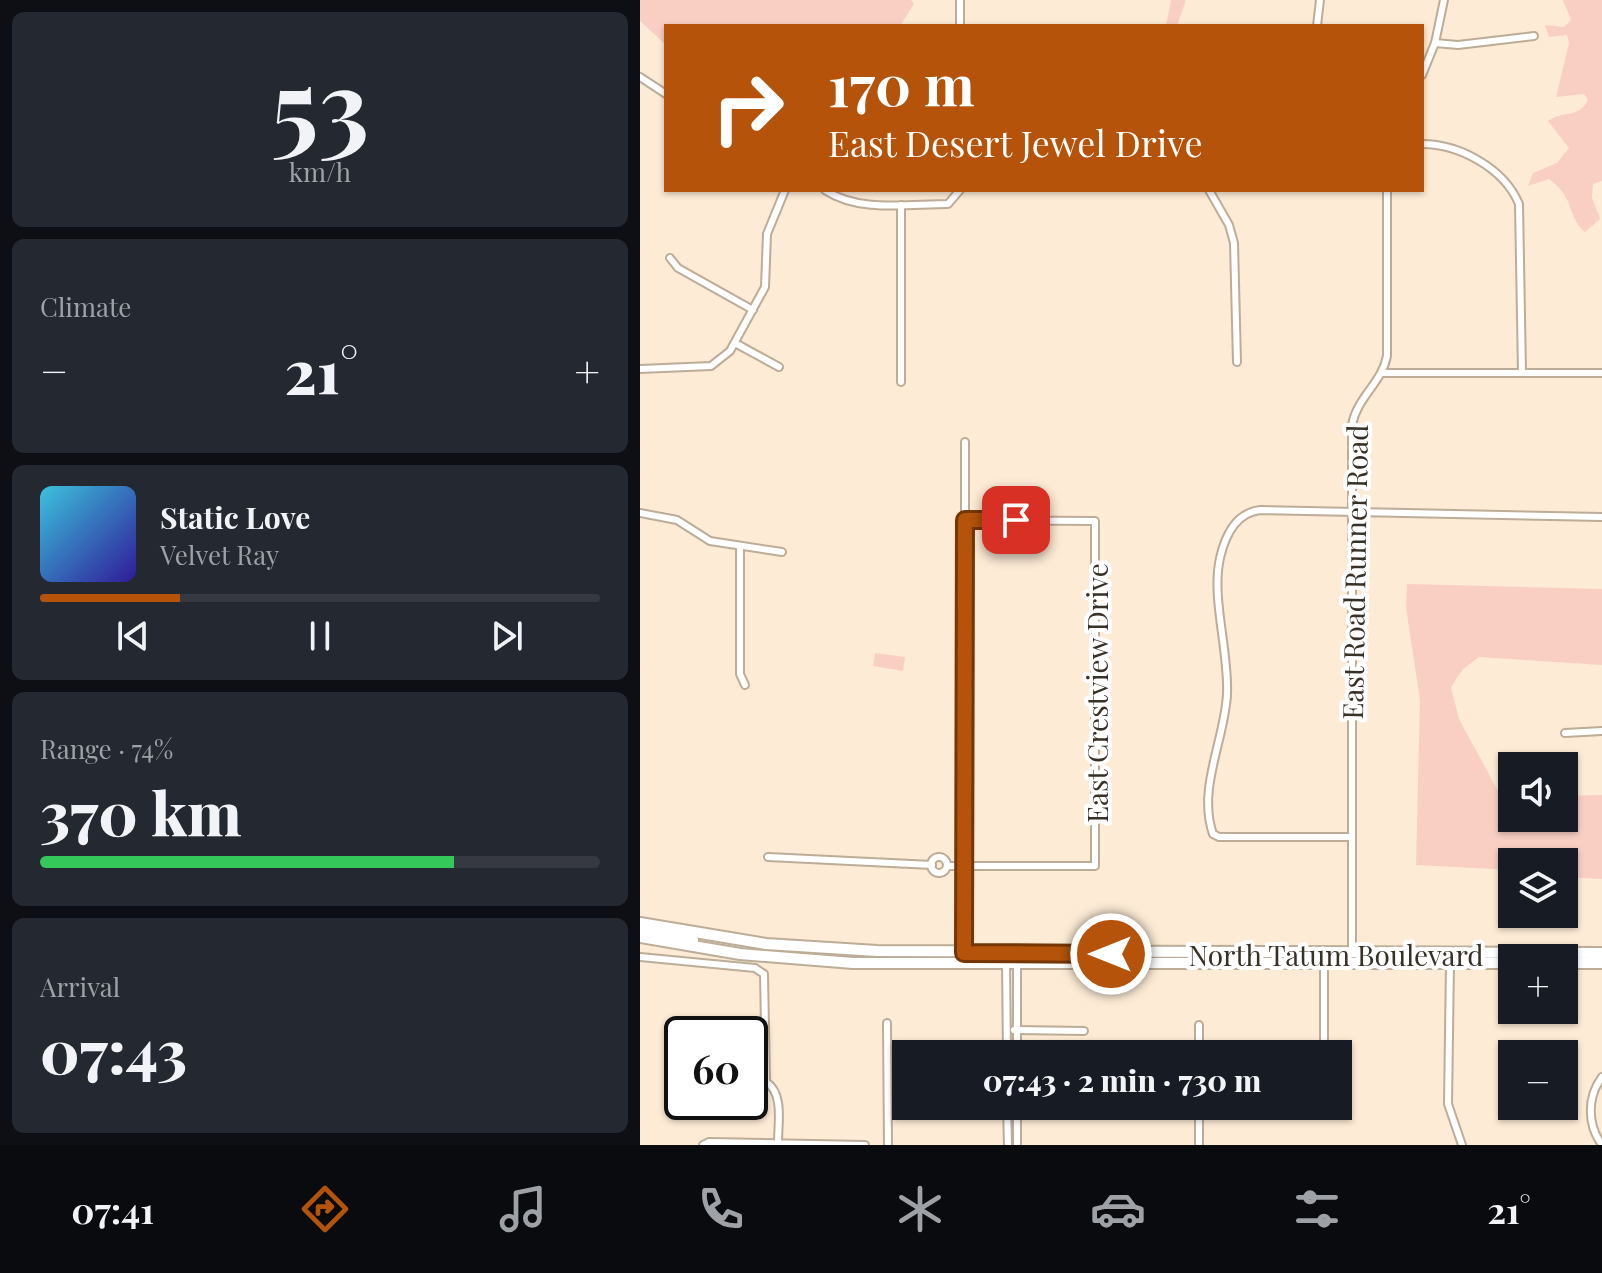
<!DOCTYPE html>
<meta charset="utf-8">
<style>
body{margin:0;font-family:"Playfair Display",serif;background:#242831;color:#f1f3f6;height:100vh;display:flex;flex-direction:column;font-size:30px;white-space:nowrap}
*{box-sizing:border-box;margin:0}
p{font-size:26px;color:#9ea1a6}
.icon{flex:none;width:44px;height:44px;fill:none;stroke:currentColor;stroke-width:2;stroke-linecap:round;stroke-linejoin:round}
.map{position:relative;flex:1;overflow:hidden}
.sheet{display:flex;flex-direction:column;gap:12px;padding:12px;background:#0d0f14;width:640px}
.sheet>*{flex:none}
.hud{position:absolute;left:24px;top:24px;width:760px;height:168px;border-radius:0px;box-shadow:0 2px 6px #0004;background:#b45309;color:#fff;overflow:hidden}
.fabs{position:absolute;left:858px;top:752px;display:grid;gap:16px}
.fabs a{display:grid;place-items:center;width:80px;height:80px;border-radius:0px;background:#171b24;box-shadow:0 2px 6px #0004;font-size:40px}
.speed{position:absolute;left:24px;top:1016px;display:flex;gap:16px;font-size:40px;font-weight:700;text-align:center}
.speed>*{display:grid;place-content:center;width:104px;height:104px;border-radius:50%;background:#171b24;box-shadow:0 2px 6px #0004;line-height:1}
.speed .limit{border:4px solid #111;border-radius:12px;background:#fff;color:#111}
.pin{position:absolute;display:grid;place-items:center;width:68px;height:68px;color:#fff;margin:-34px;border-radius:16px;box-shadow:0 4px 12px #0006}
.me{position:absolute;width:88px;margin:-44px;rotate:270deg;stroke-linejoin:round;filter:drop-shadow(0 0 6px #0008)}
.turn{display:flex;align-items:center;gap:28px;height:168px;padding:0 32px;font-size:36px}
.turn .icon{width:104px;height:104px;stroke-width:2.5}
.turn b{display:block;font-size:56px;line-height:68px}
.big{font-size:60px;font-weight:800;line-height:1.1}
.sheet .card{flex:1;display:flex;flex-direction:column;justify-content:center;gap:12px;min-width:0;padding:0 28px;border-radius:12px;background:#242831}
.sheet .dial{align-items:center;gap:0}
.dial b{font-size:104px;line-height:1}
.song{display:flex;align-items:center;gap:24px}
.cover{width:96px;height:96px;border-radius:12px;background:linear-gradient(135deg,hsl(190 70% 55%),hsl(250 70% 35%))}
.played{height:8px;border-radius:4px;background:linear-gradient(90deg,#b45309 25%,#363941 25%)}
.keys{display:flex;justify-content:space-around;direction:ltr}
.heat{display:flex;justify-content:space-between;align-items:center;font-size:44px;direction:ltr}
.charge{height:12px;border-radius:6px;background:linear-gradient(90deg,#34c759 74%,#363941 0)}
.trip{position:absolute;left:252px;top:1040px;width:460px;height:80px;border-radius:0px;background:#171b24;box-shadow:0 2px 6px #0004;font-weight:800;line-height:80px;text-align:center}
.tab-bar{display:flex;height:128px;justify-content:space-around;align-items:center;background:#090b0e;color:#9ea1a6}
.tab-bar .icon{width:56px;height:56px}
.tab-bar .on{color:#b45309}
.tab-bar b{font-size:36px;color:#f1f3f6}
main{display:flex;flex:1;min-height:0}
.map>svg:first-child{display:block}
.green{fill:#f9cfc4}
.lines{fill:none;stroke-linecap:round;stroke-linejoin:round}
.minor-casing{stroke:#bdac97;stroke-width:10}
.primary-casing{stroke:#bdac97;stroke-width:14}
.minor{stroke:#fff;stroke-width:6}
.primary{stroke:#fff;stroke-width:10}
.route-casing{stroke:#753606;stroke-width:20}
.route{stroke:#b45309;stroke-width:14}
.labels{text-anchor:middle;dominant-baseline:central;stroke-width:8;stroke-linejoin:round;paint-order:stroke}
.street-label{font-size:28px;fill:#383128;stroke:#fff}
</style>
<main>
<section class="sheet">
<div class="card dial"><b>53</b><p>km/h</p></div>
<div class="card"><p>Climate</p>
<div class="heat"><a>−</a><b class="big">21°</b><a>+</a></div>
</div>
<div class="card">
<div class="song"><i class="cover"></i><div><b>Static Love</b><p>Velvet Ray</p></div></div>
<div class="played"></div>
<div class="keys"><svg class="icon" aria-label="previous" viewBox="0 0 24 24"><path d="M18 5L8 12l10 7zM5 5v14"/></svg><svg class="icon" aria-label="pause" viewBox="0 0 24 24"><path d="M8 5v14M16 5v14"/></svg><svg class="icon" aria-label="next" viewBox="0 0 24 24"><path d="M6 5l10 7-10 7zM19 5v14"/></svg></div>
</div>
<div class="card"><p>Range · 74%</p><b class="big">370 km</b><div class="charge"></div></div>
<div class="card"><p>Arrival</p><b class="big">07:43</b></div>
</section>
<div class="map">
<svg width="962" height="1145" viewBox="0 0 962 1145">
<rect width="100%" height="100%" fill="#fdebd5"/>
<g class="green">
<polygon points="0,0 271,0 274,4 260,26 26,26 26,45 0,21"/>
<polygon points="531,0 546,0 537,26 526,26"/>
<path d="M 923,0 L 962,0 L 962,181 L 953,184 L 952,198 L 960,219 L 945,232 C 925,214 937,200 909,179 L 888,186 L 893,173 L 917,163 L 929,148 L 908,121 C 923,110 938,119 948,100 L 944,94 L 916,97 L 929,43 L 927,35 L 909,37 L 905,25 L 924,27 L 931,20 Z"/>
<polygon points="767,584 962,589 962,665 839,657 823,669 811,687 819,719 863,800 872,799 872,818 924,818 924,796 962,795 962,879 924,877 924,862 872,862 872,870 776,865 780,700 766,608"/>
<polygon points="235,653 265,657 263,671 233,666"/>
</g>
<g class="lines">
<g class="minor-casing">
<g id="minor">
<polyline points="320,0 320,26"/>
<polyline points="677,26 680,0"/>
<polyline points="795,43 818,45 894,36"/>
<polyline points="782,75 795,43 804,0"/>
<polyline points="0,77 26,94"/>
<path d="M 782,144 C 819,144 864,168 879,204 L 882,373"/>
<path d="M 185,190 C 219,213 269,204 308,204 L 320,190"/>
<polyline points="569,190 589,225 594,243 597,362"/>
<polyline points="30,258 38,268 113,310"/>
<polyline points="95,343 139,367"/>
<polyline points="0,369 71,366 90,351 125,287 127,234 145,190"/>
<polyline points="743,373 962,373"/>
<polyline points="261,382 261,205"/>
<polyline points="0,513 37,520 70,541 142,552"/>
<polyline points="100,547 100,674 105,685"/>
<polyline points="925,733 962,731"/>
<path d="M 712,837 L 579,837 L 573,834 C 557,789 585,739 587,694 C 589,651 571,598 580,558 C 585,536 595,513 620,510 L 962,517"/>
<polyline points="128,857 292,865"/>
<circle cx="299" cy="865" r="8"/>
<polyline points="307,866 455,866 455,521 325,520"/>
<path d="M 712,952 L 712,425 C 717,397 742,383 747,356 L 747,190"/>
<path d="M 0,957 L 115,968 L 124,974 L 126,1082 C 144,1093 138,1123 138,1142"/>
<polyline points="366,962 367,1054"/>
<polyline points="810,963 808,1104 822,1145"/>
<polyline points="325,964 325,442"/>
<polyline points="247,1023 248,1145"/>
<polyline points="559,1025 559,1054"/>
<polyline points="374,1030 444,1031"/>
<polyline points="377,1054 377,962"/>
<polyline points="684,1054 684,962"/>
<polyline points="367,1106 368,1145"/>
<polyline points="377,1106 377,1145"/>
<polyline points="63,1145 69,1142 225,1145"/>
<polyline points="559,1145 559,1106"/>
<path d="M 962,1145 C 947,1124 947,1097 962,1077"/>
</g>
</g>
<g class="primary-casing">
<g id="primary">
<polyline points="0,923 126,944 237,951 962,953"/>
<polyline points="0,930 53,940"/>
<polyline points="0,937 100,954 213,963 872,963"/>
<polyline points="924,963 962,963"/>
</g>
</g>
<use href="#minor" class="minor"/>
<use href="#primary" class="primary"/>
</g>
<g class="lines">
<g class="route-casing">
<polyline id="route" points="376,520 325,520 324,953 471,954"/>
</g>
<use href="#route" class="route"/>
</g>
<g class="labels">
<g class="street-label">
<text transform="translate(714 572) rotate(-89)">East Road Runner Road</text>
<text transform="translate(456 693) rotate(-90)">East Crestview Drive</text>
<text x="696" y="954">North Tatum Boulevard</text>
</g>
</g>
</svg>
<div class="fabs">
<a><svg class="icon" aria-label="sound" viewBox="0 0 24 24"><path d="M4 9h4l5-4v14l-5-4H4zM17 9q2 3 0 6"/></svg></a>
<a><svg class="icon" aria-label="layers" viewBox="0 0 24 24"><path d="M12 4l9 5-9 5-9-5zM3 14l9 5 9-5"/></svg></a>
<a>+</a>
<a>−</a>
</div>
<div class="speed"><div class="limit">60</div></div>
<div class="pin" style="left:376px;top:520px;background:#d93025"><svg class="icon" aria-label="arrive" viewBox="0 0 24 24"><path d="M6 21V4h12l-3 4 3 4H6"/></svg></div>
<svg class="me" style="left:471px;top:954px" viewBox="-20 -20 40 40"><circle r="17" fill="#b45309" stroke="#fff" stroke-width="3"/><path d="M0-11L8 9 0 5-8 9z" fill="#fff"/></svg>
<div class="trip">07:43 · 2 min · 730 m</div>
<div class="hud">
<div class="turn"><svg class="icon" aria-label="right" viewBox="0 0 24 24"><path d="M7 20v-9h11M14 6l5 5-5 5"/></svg><div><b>170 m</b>East Desert Jewel Drive</div></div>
</div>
</div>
</main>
<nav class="tab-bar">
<b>07:41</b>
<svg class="icon on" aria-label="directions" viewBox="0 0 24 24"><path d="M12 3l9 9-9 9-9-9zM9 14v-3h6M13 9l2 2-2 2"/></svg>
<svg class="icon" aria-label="music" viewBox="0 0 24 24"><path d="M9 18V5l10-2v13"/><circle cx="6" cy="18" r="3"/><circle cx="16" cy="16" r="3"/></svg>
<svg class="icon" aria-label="phone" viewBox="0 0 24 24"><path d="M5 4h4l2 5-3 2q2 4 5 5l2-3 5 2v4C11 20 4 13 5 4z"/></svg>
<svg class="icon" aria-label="climate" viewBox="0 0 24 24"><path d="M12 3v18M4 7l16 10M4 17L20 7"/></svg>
<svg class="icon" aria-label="car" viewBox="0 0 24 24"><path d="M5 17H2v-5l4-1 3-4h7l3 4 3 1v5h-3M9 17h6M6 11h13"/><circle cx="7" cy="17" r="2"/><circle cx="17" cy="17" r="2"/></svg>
<svg class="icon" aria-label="filters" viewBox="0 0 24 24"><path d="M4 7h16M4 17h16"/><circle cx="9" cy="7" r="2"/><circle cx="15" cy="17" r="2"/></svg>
<b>21°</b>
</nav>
